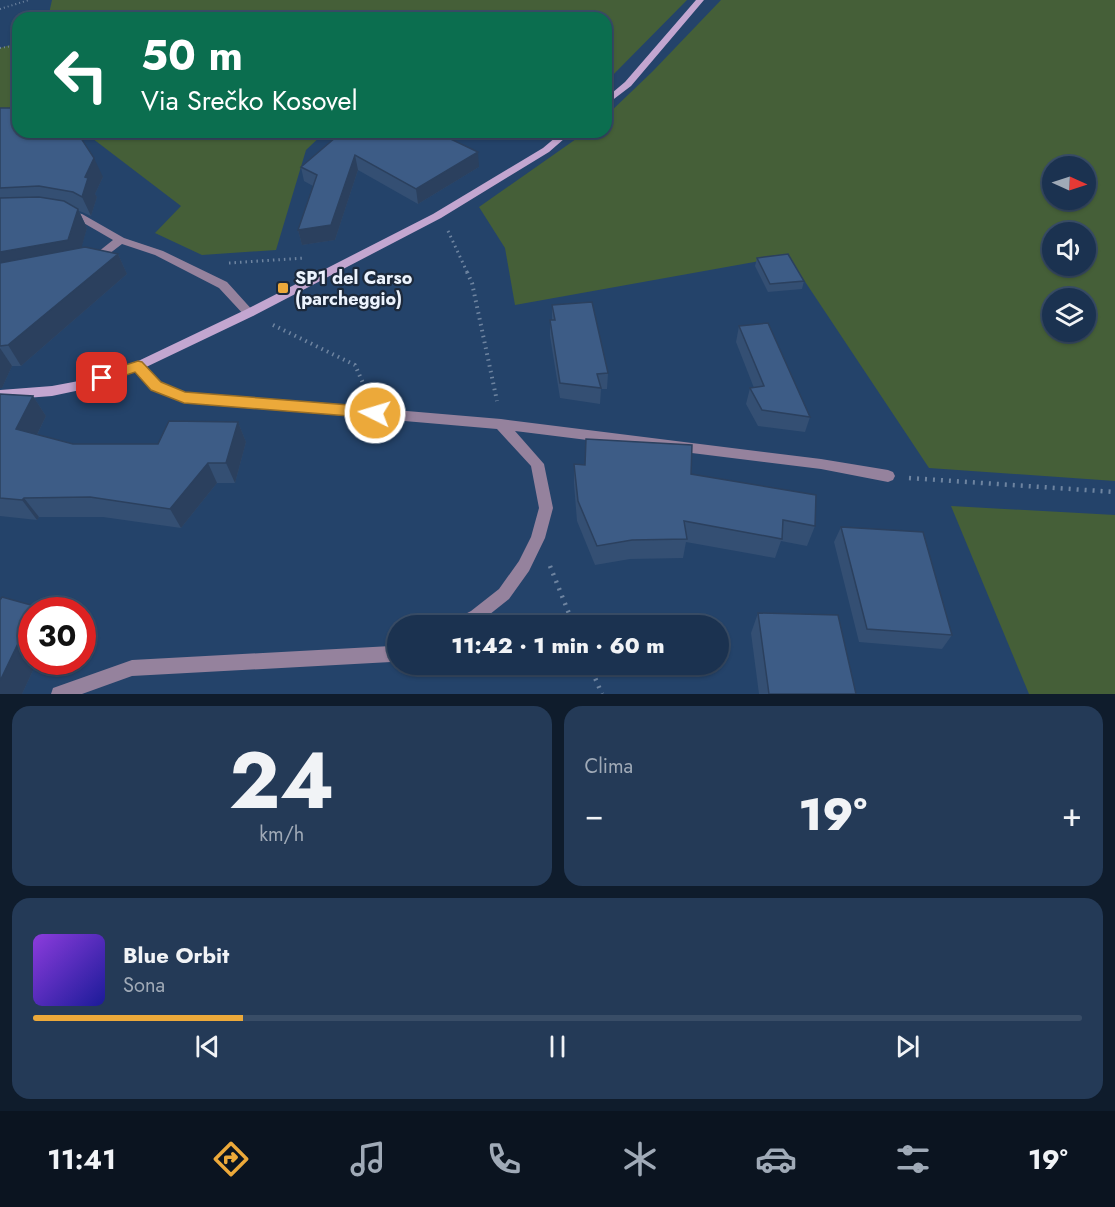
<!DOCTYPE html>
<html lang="it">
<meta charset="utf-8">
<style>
body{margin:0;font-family:Jost,sans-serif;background:#243a57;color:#f1f3f6;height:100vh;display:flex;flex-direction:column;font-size:22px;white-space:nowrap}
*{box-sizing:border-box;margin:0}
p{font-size:20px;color:#a0aab7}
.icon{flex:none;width:33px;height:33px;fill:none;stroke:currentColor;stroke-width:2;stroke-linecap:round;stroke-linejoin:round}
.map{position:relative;height:694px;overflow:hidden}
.drawer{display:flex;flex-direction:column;gap:12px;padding:12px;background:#0f1c2c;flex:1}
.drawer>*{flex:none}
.top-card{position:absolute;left:12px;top:12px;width:600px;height:126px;border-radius:18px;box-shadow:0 2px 4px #0004,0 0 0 2px #394d67;background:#0b6e4f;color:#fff;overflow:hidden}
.needle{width:39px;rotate:93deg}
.fabs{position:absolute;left:1042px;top:156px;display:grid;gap:12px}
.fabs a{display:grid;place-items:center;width:54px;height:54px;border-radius:50%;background:#1b3250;box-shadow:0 2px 4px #0004,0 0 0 2px #394d67;font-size:30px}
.speed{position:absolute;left:18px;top:597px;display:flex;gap:12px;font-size:30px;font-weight:700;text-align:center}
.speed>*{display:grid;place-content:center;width:78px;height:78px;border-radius:50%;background:#1b3250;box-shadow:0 2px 4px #0004,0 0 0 2px #394d67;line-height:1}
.speed .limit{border:9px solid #d22;background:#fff;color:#111}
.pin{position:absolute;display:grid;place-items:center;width:51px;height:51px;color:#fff;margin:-26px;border-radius:12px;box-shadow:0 3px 9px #0006}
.me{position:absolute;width:66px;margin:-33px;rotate:275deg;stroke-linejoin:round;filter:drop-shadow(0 0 4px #0008)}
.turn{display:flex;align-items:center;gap:21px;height:126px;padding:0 30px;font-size:27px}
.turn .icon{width:78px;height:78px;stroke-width:2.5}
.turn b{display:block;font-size:42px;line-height:51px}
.big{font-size:45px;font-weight:800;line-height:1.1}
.drawer .tile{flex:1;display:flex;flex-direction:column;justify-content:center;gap:9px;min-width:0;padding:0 21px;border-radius:18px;background:#243a57}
.drawer .dial{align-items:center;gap:0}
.dial b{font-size:78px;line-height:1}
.song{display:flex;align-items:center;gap:18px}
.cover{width:72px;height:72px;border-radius:9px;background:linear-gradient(135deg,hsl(270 70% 55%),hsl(240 70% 35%))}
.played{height:6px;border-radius:3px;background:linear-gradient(90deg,#eca93a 20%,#394d67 20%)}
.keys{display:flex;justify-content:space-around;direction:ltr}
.heat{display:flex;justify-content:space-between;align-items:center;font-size:33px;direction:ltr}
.drawer .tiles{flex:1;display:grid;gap:12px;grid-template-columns:1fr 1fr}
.tile:last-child{grid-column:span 2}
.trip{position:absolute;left:387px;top:615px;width:342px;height:60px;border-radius:30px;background:#1b3250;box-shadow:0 2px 4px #0004,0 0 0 2px #394d67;font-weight:800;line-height:60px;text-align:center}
.tab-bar{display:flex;height:96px;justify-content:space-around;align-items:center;background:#0b1420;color:#a0aab7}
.tab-bar .icon{width:42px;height:42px}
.tab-bar .selected{color:#eca93a}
.tab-bar b{font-size:27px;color:#f1f3f6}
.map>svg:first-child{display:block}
.green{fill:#455f38;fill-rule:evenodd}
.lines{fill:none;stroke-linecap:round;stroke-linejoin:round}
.path-far3{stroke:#6e84a0;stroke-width:2;stroke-dasharray:1 3;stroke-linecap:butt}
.path-far2{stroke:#6e84a0;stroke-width:3;stroke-dasharray:1.5 4;stroke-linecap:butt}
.path-far1{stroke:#6e84a0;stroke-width:4;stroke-dasharray:1.5 4.5;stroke-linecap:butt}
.path{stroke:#6e84a0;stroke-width:4.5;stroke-dasharray:2 6;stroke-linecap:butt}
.minor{fill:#95829d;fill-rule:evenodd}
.secondary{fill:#c3a6d0;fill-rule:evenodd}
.wall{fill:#344f73}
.shaded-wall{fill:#2b405e}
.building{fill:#3d5c86;stroke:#2b405e;stroke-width:1.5}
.route{fill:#eca93a;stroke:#996e26;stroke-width:1.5}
.poi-dot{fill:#eca93a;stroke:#1c293b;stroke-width:2}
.labels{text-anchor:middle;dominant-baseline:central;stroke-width:4.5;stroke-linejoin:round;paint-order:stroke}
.poi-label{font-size:18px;font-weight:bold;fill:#ecf3fd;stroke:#1c293b;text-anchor:start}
</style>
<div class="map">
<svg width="1115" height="694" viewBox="0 0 1115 694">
<rect width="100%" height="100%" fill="#24436a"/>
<g class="green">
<polygon points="52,0 687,0 606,82 606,18 48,18"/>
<path d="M 721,0 L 1115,0 L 1115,481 L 929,468 L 788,256 L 515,305 L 505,248 L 479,207 L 586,132 L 606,132 L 606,116 L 653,71 ZM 1053,166 L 1086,166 L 1086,200 L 1053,200 ZM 1053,232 L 1086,232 L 1086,266 L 1053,266 ZM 1053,298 L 1086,298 L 1086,332 L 1053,332 Z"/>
<polygon points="18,43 18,120 0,120 0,48"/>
<polygon points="84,132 325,132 306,150 276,250 202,255 155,233 181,206"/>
<polygon points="951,506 1115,515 1115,694 1029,694"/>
</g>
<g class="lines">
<g class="path-far3">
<polyline points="0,9 29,0"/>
<polyline points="0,48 18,45"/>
</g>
<g class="path-far2">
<polyline points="448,231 468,274"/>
<polyline points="229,263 305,258"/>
</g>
<g class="path-far1">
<polyline points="467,272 472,283 497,401"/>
<polyline points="273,325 355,365 366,390"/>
</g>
<g class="path">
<polyline points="909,478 1115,492"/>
<polyline points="550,566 574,626"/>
<polyline points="589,664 602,694"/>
</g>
<g class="minor">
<polygon points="68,211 82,214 124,238 163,251 227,282 255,313 253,316 245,316 219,288 155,255 122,244 96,264 88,264 87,262 88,260 113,240 75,218 64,216 63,214"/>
<polygon points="138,362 142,363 160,383 185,392 501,419 821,459 888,470 893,472 895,476 893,480 888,482 821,469 515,431 544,464 553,508 545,538 529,571 509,599 475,626 450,626 452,621 471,611 499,589 519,561 531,537 539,508 531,466 497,429 184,402 152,389 132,366"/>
<polygon points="398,643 398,659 391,662 132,676 82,694 51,694 53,688 132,660 391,646"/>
</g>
<g class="secondary">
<polygon points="696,0 704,0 631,86 606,105 606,98 625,82"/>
<polygon points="562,132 572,132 549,152 441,218 253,316 142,369 85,389 52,396 0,400 0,390 52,386 84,380 134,363 245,310 433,214 543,148"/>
</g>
</g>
<g class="wall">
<polygon points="0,108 18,111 103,177 95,194 97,197 91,216 82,212 79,211 87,228 81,248 118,254 127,274 21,366 12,366 2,388 0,388"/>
<polygon points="342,132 479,167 418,204 358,170 335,240 302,245 298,230 313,186 304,181 301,167"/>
<polygon points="757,258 804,281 802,289 768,292 755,266"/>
<polygon points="552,305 608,373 607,389 601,389 600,404 560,398 550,336 550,320 552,320"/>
<polygon points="739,326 810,417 805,432 758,426 746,404 750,388 754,388 736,342"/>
<polygon points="0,394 33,396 46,416 37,435 73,444 158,444 238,422 246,442 235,483 217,483 181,528 103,517 39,517 37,520 0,516"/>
<polygon points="586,439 691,474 815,526 807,546 781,541 775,558 686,542 683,558 630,559 595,565 577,521 574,484 574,464 585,464"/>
<polygon points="841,527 952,635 942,649 859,642 834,542"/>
<polygon points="32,610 32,662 37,662 22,694 0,694"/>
<polygon points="758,613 856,694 759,694 751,633"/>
</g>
<g class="shaded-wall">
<polygon points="478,152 479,167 418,204 416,189"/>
<polygon points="355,155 358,170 335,240 302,245 298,230"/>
<polygon points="94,158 103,177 95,194 97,197 91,216 82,197 85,177"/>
<polygon points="78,209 87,228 78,260 0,274 0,252"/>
<polygon points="118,254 127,274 21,366 8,345"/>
<polygon points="0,348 12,366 2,388 0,388"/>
<polygon points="33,396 46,416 30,449 16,429"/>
<polygon points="238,422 246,442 235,483 226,463"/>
<polygon points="208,463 217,483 181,528 170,509"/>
<polygon points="24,498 39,517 37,520 22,500"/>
<polygon points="23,633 32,641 32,662 37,662 22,694 0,694 0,681"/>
</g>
<g class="building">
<polygon points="0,108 16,108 14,112 18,111 18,132 40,132 39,135 49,132 77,132 94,158 85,177 88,178 82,197 73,192 39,186 0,188"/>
<polygon points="342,132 436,132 478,152 416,189 355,155 331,225 298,230 317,175 301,167"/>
<polygon points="39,197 64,201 78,209 68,240 0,252 0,198"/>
<polygon points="85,247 118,254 8,345 0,346 0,263"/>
<polygon points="788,254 804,281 770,284 757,258"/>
<polygon points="592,302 608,373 597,374 601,388 560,383 550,320 555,320 552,305"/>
<polygon points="768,323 810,417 762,410 750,388 764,386 739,326"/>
<polygon points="0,394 33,396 16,429 73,444 158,444 169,421 238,422 226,463 208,463 170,509 90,497 24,498 22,500 0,498"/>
<polygon points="586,439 692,445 691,474 816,495 815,526 783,520 782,539 684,521 687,539 632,540 597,546 578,501 574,464 585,465"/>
<polygon points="841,527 923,532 952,635 867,629"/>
<polygon points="2,597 49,610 32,610 32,635 23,633 0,681 0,600"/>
<polygon points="758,613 838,615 856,694 769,694"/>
</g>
<polygon class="route" points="138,361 142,362 161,382 185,392 375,407 380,409 383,413 380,417 375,418 184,403 151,390 135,372 102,383 95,378 97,374"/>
<rect class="poi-dot" x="277" y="282" width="12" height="12" rx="3"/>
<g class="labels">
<g class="poi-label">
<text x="295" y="278">SP1 del Carso<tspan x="295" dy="21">(parcheggio)</tspan></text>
</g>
</g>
</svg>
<div class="fabs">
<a><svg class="needle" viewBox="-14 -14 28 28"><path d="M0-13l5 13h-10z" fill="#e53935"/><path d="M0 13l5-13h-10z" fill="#a0aab7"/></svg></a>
<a><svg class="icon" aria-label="sound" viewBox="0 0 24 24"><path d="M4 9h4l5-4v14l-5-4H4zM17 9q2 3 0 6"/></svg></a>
<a><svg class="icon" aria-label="layers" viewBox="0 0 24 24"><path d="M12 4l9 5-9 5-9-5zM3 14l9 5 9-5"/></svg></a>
</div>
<div class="speed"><div class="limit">30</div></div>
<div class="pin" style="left:102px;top:378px;background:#d93025"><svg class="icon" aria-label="arrive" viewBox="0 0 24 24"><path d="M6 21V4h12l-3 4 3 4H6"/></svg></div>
<svg class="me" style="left:375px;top:413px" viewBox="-20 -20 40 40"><circle r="17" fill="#eca93a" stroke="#fff" stroke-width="3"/><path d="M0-11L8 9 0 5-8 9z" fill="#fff"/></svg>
<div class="trip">11:42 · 1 min · 60 m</div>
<div class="top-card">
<div class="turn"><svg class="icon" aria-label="left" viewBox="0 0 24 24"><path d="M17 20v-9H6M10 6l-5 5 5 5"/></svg><div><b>50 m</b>Via Srečko Kosovel</div></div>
</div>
</div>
<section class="drawer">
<div class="tiles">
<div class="tile dial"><b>24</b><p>km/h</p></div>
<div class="tile"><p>Clima</p>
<div class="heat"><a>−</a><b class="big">19°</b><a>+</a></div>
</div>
<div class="tile">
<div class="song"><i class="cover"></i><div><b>Blue Orbit</b><p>Sona</p></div></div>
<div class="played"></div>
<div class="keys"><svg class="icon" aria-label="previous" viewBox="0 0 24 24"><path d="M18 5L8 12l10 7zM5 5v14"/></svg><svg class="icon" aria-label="pause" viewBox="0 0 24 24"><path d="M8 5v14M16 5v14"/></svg><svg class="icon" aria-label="next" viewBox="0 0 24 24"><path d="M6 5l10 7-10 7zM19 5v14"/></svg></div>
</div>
</div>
</section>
<nav class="tab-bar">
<b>11:41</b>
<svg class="icon selected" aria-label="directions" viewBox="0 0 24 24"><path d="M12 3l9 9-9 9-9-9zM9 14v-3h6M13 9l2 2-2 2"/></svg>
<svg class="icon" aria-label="music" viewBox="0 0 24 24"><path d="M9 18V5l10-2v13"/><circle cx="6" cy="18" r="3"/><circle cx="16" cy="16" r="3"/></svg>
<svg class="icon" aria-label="phone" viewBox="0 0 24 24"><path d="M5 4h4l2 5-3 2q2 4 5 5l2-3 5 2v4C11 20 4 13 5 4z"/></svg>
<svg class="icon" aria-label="climate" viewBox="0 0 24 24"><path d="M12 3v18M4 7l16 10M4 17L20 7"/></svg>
<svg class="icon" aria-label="car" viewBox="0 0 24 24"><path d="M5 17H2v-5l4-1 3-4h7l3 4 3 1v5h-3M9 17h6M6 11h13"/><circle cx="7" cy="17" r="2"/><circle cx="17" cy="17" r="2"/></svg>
<svg class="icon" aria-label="filters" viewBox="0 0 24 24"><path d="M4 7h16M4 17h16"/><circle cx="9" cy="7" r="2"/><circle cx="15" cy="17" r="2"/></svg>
<b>19°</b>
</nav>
